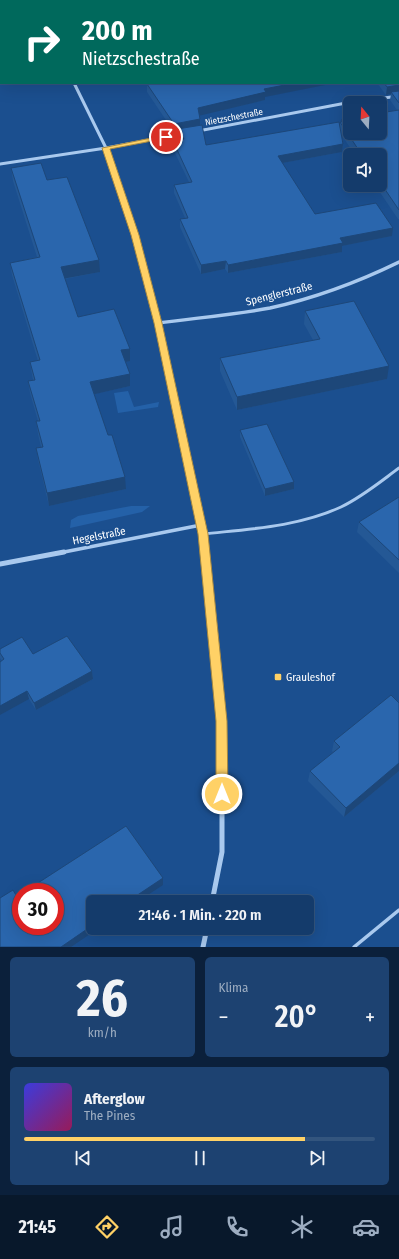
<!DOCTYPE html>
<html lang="de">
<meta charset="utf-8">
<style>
body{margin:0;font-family:"Fira Sans Condensed",sans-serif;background:#1d4271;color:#f1f3f6;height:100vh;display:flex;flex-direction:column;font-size:15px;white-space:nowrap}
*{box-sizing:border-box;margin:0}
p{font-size:13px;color:#9dadc1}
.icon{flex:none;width:22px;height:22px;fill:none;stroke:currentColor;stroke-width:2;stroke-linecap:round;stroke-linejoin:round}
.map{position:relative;height:947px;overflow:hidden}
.sheet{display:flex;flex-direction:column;gap:10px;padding:10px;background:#0b203b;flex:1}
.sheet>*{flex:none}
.banner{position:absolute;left:0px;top:0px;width:399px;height:84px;box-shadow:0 4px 16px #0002,0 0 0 1px #33557e;background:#00695c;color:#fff;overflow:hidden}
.needle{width:26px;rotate:342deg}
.controls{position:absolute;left:343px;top:96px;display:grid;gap:8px}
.controls a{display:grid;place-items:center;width:44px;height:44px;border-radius:6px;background:#143b6b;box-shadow:0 4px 16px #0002,0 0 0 1px #33557e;font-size:20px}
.speed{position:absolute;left:12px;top:883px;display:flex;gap:8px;font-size:20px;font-weight:700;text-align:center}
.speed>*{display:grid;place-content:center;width:52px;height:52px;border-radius:50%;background:#143b6b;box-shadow:0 4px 16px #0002,0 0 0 1px #33557e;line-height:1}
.speed .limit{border:6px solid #d22;background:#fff;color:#111}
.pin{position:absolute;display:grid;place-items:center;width:34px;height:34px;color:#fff;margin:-17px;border:2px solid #fff;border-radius:50%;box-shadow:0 1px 4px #0007}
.me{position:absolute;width:44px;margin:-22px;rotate:0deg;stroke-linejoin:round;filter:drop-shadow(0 0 3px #0008)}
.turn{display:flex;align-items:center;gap:14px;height:84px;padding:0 16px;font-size:18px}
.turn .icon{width:52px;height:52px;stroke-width:2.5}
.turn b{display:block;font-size:28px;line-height:34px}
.big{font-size:30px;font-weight:600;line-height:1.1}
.sheet .tile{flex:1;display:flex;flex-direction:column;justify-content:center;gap:6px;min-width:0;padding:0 14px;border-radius:6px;background:#1d4271}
.sheet .dial{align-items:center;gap:0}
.dial b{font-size:52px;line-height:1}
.song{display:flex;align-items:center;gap:12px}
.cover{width:48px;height:48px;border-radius:6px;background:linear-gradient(135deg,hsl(240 70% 55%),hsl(330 70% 35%))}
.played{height:4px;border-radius:2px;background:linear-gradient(90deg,#ffd166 80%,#33557e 80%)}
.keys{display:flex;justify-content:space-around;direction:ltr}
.heat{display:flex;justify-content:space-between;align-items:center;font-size:22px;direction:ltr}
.sheet .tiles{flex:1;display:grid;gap:10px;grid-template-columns:1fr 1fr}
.tile:last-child{grid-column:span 2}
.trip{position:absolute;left:86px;top:895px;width:228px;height:40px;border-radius:6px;background:#143b6b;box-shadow:0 4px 16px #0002,0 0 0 1px #33557e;font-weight:600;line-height:40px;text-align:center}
.tabs{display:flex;height:64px;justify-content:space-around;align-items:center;background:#08182b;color:#9dadc1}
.tabs .icon{width:28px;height:28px}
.tabs .on{color:#ffd166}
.tabs b{font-size:18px;color:#f1f3f6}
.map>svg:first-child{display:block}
.green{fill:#2461a8}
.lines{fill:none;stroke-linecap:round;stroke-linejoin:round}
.service-far1{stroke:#a9c9ee;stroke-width:3}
.service{stroke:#a9c9ee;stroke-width:3.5}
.minor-far2{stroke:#a9c9ee;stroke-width:3}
.minor-far1{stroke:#a9c9ee;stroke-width:3.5}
.minor{stroke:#a9c9ee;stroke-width:5}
.secondary{fill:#d6e6fa;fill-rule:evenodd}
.wall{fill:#245895}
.shaded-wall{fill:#1d4779}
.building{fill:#2a66ad;stroke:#1d4779}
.route{fill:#ffd166;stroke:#a68842}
.poi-dot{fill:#ffd166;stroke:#1b4f8f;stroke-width:1.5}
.labels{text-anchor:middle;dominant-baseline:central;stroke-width:4;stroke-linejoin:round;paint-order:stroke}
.far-street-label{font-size:9px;fill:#fff;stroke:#1b4f8f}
.street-label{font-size:11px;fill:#fff;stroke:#1b4f8f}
.poi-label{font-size:11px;fill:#fff;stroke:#1b4f8f;text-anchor:start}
</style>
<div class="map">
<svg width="399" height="947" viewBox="0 0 399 947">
<rect width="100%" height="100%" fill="#1b4f8f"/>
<g class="green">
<polygon points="128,391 134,407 159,402 158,407 118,413 114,393"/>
<polygon points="131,506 150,506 142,512 70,528 71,520 78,516"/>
</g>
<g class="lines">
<path class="service-far1" d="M 203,534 C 249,529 298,527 341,507 C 362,497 380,482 399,468"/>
<polyline class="service" points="354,947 399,910"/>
<g class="minor-far2">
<polyline points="74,83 106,148 137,243"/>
<polyline points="198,131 346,103 399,96"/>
<polyline points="0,164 106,148 181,134"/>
</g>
<g class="minor-far1">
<polyline points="137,242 158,323 203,534 205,553"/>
<path d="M 158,323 C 195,318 233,315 270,308 C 315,298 358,282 399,262"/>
<polyline points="59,553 201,525"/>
</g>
<g class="minor">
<polyline points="205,552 222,721 222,852 212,902"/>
<polyline points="0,564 64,552"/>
<polyline points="203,947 207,928"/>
</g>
<g class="secondary">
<rect x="398" y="8" width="1" height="4"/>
<polygon points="1,73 1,77 0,78 0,74"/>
</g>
</g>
<g class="wall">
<polygon points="399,38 399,219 398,219 375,185 380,185 380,155 355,155 341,134 343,144 342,152 282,163 315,214 392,236 342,246 342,252 228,273 225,269 201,274 180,227 180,219 185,218 174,193 174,185 189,182 173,149 173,141 179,140 178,138 177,132 174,132 147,92 147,84 265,97 265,100 199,115 200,125 206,145 340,124 341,120 397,110 390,100 391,94 386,95 377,83 398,83"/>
<polygon points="11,168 47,180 100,272 65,279 78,317 130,361 125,362 130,386 94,394 126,489 49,506 38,460 36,448 41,447 38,434 36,421 38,421 30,393 28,381 33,380 32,375 30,362 38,361 12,275 10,263 37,257 13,181"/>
<polygon points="305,311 387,379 237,410 220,371 220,358 313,340 304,324"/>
<polygon points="240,430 294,489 265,496 240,437"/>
<polygon points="399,497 399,573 357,532 359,522"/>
<polygon points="0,649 33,654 92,671 93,679 36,710 29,699 0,658"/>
<polygon points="399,703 399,771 344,817 308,781 310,771 333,752 332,751 334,741"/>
</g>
<g class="shaded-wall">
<polygon points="295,83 335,83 265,97 265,100 198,116 198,108 264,89"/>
<polygon points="399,85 399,93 391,92 391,94 386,95 387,87"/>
<polygon points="200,119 200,127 177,129 177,132 174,132 174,124"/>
<polygon points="343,144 342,152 277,164 278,156"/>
<polygon points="393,228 392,236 342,246 342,252 228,273 228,265 340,238"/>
<polygon points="99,260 100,272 62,279 61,267"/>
<polygon points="226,261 225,269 201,274 201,265"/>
<polygon points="130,349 130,361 121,363 121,350"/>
<polygon points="389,366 387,379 237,410 237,397"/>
<polygon points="130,374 130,386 91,395 90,382"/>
<polygon points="125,477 126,489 49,506 47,493"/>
<polygon points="294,482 294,489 265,496 265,489"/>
<polygon points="92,671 93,679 36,710 34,703"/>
<polygon points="27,691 29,699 0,715 0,706"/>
<polygon points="399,763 399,771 344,817 346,808"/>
<polygon points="163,878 163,885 137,902 127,902"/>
<polygon points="93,925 93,928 99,928 71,947 61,947"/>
</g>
<g class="building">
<polygon points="134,0 177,0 177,1 135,1"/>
<polygon points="399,38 399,85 387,87 384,83 398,83 398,39"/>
<polygon points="153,83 295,83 264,89 266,92 198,108 200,119 174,124 147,84"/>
<polygon points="399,91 399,103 391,92"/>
<polygon points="399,110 399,210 380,182 380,155 362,155 340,122 342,122 341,120 350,118 350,133 380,133 380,113"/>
<polygon points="339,122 343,144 278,156 315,214 376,203 393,228 340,238 343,243 228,265 226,261 201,265 180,219 188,218 174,185 192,182 173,141 184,139 177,129 202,125 206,145"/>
<polygon points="41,163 47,180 67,177 99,260 61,267 78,317 114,309 130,349 121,350 130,374 90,382 108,435 112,435 125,477 47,493 36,448 43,447 36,421 40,421 28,381 35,380 30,362 40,360 10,263 40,257 11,168"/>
<polygon points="354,301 389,366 237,397 220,358 320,339 305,311"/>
<polygon points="267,424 294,482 265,489 240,430"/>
<polygon points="399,497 399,560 359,522"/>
<polygon points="67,636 92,671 34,703 27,691 0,706 0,662 4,659 0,653 0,649 22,637 33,654"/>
<polygon points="391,695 399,703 399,763 346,808 310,771 340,747 334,741"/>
<polygon points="126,826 163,878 127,902 93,902 93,925 61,947 0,947 0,898 13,890 17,897 21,894 21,926 55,926 55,892 24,892"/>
</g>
<polygon class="route" points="166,135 168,135 168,138 110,149 139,235 162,323 208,534 227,721 228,794 226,798 222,799 218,798 216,794 216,721 198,534 154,323 131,235 102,148"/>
<rect class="poi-dot" x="274" y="673" width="8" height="8" rx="2"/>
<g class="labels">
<g class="far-street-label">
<text transform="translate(234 117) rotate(-11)">Nietzschestraße</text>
</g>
<g class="street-label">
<text transform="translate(279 294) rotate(-14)">Spenglerstraße</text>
<text transform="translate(99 536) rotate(-11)">Hegelstraße</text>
</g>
<g class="poi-label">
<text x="286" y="677">Grauleshof</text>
</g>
</g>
</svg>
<div class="controls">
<a><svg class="needle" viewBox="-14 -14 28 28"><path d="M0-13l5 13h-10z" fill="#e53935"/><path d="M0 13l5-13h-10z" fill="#9dadc1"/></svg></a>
<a><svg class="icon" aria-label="sound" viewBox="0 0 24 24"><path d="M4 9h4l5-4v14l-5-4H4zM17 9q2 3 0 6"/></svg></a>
</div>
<div class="speed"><div class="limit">30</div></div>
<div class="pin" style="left:166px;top:137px;background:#d93025"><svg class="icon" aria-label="arrive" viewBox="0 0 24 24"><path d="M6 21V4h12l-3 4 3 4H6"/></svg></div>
<svg class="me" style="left:222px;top:794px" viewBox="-20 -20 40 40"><circle r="17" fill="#ffd166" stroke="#fff" stroke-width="3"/><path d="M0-11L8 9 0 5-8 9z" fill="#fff"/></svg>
<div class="trip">21:46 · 1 Min. · 220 m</div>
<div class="banner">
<div class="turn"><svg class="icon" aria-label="right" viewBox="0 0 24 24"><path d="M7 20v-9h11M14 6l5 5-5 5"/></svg><div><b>200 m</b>Nietzschestraße</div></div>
</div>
</div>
<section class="sheet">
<div class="tiles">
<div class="tile dial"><b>26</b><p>km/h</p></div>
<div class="tile"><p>Klima</p>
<div class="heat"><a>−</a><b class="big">20°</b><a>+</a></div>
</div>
<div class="tile">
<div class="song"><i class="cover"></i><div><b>Afterglow</b><p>The Pines</p></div></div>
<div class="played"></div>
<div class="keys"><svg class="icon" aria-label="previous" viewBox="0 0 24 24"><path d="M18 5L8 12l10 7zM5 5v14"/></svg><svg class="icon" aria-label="pause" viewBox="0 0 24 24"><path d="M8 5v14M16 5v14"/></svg><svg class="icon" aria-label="next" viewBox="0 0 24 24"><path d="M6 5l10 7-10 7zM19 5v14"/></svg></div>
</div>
</div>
</section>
<nav class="tabs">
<b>21:45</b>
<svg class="icon on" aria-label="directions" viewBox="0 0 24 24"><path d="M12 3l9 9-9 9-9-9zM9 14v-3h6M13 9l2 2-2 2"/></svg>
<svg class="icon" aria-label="music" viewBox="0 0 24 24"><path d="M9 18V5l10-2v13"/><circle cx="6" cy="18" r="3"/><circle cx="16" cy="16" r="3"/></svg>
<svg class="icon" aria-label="phone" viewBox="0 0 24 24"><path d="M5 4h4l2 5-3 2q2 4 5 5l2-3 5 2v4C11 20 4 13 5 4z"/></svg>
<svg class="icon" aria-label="climate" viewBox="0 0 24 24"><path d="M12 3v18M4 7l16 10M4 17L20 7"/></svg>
<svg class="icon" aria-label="car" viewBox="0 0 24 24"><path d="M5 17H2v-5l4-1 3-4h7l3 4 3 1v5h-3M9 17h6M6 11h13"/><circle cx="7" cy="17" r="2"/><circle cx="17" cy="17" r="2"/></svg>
</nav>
